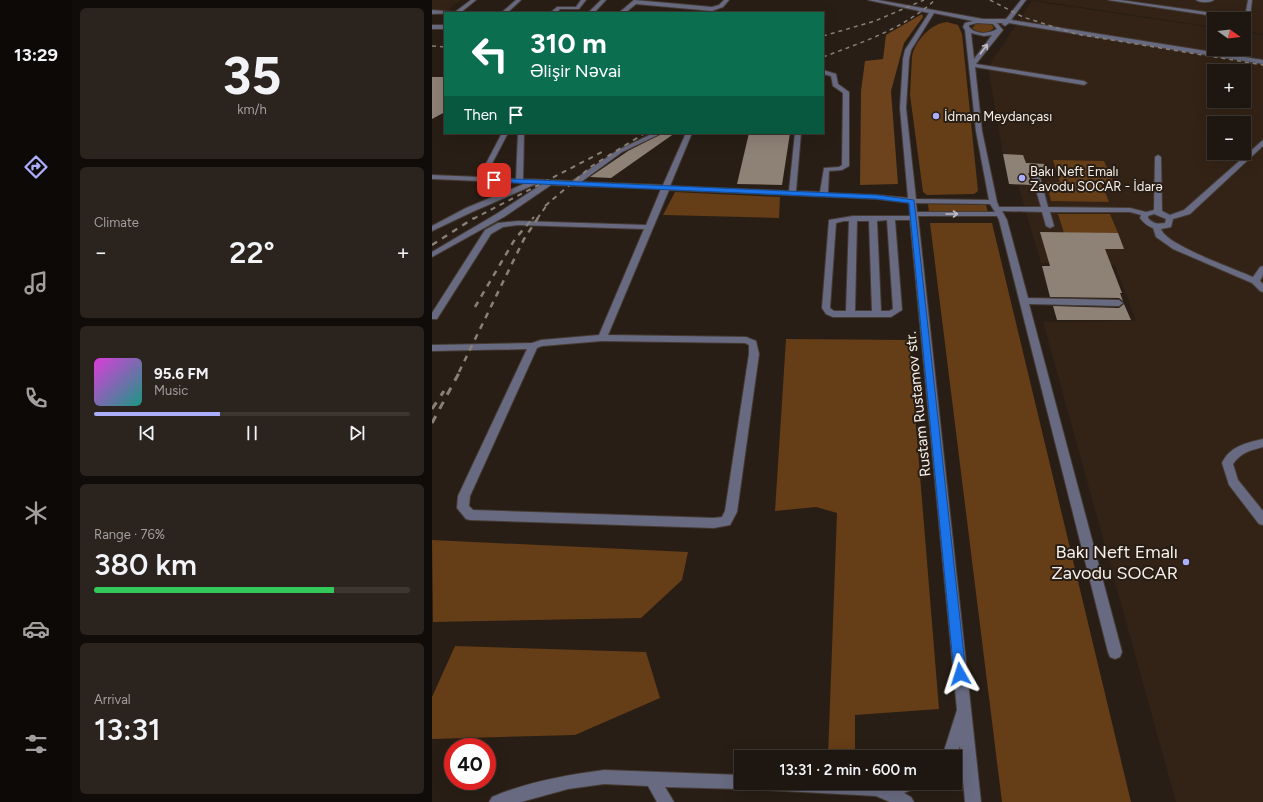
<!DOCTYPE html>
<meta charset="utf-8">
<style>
body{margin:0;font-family:Figtree,sans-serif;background:#2b231e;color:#f1f3f6;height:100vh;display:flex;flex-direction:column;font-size:15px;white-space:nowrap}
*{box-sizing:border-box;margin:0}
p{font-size:13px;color:#a19f9f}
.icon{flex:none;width:22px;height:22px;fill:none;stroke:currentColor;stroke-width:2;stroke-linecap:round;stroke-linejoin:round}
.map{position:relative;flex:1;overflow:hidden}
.details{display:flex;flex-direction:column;gap:8px;padding:8px;background:#100c09;width:360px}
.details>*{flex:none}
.guide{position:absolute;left:12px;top:12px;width:380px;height:122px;border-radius:0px;box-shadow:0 4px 16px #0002,0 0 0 1px #3c3530;background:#0b6e4f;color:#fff;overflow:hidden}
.needle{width:26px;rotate:104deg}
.tools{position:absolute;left:775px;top:12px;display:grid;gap:8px}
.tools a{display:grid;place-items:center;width:44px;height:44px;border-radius:0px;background:#1e1610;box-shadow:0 4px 16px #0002,0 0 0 1px #3c3530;font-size:20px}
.speed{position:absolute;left:12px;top:738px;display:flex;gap:8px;font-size:20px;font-weight:700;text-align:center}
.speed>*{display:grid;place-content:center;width:52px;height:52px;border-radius:50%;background:#1e1610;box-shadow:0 4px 16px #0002,0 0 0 1px #3c3530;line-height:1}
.speed .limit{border:6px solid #d22;background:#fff;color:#111}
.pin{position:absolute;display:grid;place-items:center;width:34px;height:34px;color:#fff;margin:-17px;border-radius:8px;box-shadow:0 2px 6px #0006}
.me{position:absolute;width:44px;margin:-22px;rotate:354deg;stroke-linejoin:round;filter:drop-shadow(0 0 3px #0008)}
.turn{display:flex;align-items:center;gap:14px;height:84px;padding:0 20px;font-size:18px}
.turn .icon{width:52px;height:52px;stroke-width:2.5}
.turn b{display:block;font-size:28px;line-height:34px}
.then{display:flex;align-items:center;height:38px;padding:0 20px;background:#0003;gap:8px;font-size:15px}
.big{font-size:30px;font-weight:600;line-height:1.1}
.details .widget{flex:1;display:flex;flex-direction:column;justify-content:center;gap:6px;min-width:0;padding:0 14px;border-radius:6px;background:#2b231e}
.details .dial{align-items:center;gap:0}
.dial b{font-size:52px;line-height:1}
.song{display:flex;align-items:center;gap:12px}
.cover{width:48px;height:48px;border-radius:6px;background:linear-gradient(135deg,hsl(300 70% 55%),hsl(170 70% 35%))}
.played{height:4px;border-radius:2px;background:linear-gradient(90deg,#abaffb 40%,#3c3530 40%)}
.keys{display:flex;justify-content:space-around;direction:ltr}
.heat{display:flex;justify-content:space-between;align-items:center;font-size:22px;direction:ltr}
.charge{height:6px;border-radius:3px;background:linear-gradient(90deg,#34c759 76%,#3c3530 0)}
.trip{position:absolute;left:302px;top:750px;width:228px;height:40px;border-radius:0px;background:#1e1610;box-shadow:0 4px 16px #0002,0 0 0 1px #3c3530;font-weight:600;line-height:40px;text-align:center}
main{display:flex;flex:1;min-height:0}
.menu{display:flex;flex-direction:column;width:72px;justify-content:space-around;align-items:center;background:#0c0906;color:#a19f9f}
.menu .icon{width:28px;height:28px}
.menu .active{color:#abaffb}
.menu b{font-size:18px;color:#f1f3f6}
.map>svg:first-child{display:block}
.built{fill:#332316;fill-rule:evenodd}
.green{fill:#653d17}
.forest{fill:#6c431c}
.building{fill:#8e8176}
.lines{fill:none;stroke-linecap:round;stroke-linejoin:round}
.minor-casing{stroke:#453b33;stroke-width:2}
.minor{fill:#686a81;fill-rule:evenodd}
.rail-far3{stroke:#898079;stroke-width:1.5;stroke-dasharray:4 4;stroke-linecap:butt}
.rail-far2{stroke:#898079;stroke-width:2;stroke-dasharray:5 5;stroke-linecap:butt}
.rail-far1{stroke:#898079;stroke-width:2.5;stroke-dasharray:6 6;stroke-linecap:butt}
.rail{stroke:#898079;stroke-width:3;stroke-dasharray:8 8;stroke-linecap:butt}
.oneway{stroke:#bebac0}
.route{fill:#1a73e8;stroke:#114b97}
.poi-dot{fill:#abaffb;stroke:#281e15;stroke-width:1.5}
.labels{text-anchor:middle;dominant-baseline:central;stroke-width:4;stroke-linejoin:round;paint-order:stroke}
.far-poi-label{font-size:13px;fill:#f7f0ea;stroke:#281e15;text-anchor:start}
.street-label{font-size:15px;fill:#f7f0ea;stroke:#281e15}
.near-poi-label{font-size:18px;fill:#f7f0ea;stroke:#281e15;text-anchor:end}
</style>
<main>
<nav class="menu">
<b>13:29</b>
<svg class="icon active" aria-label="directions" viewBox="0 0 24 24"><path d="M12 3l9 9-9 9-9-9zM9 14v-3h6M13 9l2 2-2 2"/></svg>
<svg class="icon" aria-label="music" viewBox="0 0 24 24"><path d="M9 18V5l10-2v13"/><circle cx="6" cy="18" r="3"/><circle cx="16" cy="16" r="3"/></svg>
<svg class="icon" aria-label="phone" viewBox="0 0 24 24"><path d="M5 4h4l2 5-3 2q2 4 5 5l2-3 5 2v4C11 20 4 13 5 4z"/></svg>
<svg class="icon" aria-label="climate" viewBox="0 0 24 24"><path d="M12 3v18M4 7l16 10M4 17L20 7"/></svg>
<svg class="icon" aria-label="car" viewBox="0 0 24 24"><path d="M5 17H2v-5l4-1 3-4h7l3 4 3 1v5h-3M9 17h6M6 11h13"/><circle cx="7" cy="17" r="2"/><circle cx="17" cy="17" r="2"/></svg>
<svg class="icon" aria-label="filters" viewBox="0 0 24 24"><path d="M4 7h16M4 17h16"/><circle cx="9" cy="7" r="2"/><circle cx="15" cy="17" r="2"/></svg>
</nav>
<section class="details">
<div class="widget dial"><b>35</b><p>km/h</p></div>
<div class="widget"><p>Climate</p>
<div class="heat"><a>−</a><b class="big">22°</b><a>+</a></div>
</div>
<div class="widget">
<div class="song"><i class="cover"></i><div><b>95.6 FM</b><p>Music</p></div></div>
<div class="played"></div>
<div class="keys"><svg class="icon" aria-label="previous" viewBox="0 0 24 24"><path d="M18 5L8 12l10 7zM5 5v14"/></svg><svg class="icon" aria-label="pause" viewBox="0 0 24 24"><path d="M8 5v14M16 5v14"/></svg><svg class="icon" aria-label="next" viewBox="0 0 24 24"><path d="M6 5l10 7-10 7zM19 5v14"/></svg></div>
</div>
<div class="widget"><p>Range · 76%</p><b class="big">380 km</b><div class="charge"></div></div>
<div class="widget"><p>Arrival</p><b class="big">13:31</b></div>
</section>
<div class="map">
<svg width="831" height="802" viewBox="0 0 831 802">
<rect width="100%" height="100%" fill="#281e15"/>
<g class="built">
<polygon points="0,0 29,0 16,10 0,10"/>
<polygon points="602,0 831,0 831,34 812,31 812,19 782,19 782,27"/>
<path d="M 600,1 L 782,28 L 782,49 L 812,49 L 812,32 L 831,35 L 831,802 L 744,802 L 611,322 L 704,321 L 683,265 L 609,263 L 586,185 L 577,184 L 571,154 L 556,67 ZM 782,71 L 812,71 L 812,101 L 782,101 ZM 782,123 L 812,123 L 812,153 L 782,153 Z"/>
</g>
<g class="green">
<path d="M 515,22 L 526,25 L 530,34 L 546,191 L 542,194 L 495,195 L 491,192 L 478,95 L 480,56 C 483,41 499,23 515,22 Z"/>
<path d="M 550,23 L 560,25 L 562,28 C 556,34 546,33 540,28 L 544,24 Z"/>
<polygon points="621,160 672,161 682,184 670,184 677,202 619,201 614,182 628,182"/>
<polygon points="243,192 348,197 347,218 231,215"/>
<polygon points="496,204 554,205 556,212 497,212"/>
<polygon points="626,214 678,214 686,233 632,233"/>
<polygon points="498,223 560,223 699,802 570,802"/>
<polygon points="354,339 477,340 507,709 423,715 423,757 396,757 405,513 384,507 343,511"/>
<polygon points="0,540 256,552 250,580 209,618 1,622"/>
<polygon points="23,646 214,652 228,698 143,735 0,739 0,697"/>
</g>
<polygon class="forest" points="490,14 491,17 472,43 459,91 466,184 428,185 429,91 433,61 451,59 454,35"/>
<g class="building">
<polygon points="0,77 13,77 13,112 0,119"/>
<polygon points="231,133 243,133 179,178 158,177 196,151"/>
<polygon points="317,133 358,133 350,185 305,184"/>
<polygon points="571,154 591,155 594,163 613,164 616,174 596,173 600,185 577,184"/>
<polygon points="608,232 686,233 692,249 673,249 690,293 688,293 691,301 687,298 618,297 610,266 618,266"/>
<polygon points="692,304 699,320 625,320 621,306 687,308"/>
</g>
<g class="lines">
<g class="minor-casing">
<g id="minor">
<polygon points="39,0 44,0 28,13 0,14 0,10 23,12"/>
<polygon points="84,0 89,0 75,13 69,13"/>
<polygon points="149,0 154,0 147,9 128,9 124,13 118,13 125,7 144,7"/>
<polygon points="169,0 174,0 162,13 156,13"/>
<polygon points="202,0 280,7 287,5 292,0 297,0 291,7 280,11 204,4 193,13 189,13 189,11"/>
<path d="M 436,0 L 446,0 L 551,19 L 574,19 L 589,0 L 594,0 L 579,20 L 831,60 L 831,64 L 577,23 L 573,26 L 570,24 L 571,23 L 565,23 L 571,30 L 544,64 L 652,81 L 655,83 L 652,85 L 543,67 L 550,131 L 565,202 L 567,207 L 609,207 L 600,177 L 604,175 L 608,177 L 616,207 L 698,208 L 714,212 L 722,210 L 723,157 L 726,155 L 729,157 L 730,211 L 738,215 L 752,210 L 831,140 L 831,146 L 758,214 L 741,219 L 739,227 L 729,229 C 734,245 803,269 821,277 L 828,267 L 831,266 L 831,275 L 828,281 L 831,284 L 831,292 L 828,291 L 820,283 L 741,249 L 724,237 L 721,228 C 715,226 712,223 708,218 L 709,215 L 698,212 L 618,212 L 622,226 L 618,228 L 614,226 L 610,212 L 570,211 L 575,220 L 596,298 L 687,300 L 691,303 L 687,306 L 597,304 L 690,652 L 688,657 L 683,659 L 678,657 L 676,652 L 567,220 L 565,216 L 486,216 L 549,802 L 533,802 L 528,746 L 523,760 L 523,757 L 510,757 L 525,710 L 478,220 L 463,220 L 470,310 L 459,317 L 401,317 L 394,314 L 390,308 L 397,220 L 421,216 L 478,216 L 477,203 L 445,199 L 237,190 L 176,335 L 314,337 L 324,341 L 327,354 L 305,512 L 298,525 L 282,528 L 38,520 L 34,519 L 25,508 L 26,496 L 95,349 L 0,351 L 0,345 L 100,343 L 109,340 L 167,335 L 212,229 L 86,225 L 71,227 L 59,234 L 5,319 L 0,319 L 0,313 L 53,230 L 66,223 L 86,221 L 214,225 L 229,189 L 119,185 L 72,217 L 0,257 L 0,252 L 66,213 L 110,184 L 104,184 L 40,212 L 0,231 L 0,226 L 34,208 L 94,183 L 0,179 L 0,175 L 47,177 L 70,133 L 76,133 L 53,177 L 84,179 L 86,133 L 92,133 L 91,179 L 140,181 L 186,150 L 222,133 L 230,133 L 190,152 L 149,182 L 231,185 L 254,133 L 260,133 L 238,186 L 357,191 L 363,133 L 369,133 L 364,191 L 388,192 L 392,168 L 407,167 L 410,165 L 411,93 L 401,86 L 399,76 L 391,74 L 391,70 L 404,74 L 406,84 L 417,92 L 417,166 L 410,170 L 397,171 L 396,193 L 445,195 L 476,198 L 468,108 L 471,59 L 473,50 L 497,13 ZM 502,13 L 541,21 L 533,23 L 531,27 L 533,30 L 544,131 L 557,200 L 484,199 L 474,108 L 477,59 L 479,50 ZM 545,23 L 561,24 L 565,29 C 557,34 544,35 537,27 L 537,25 ZM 539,33 L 552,36 L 560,35 L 542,59 ZM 484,203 L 558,204 L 563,212 L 485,212 ZM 722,214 L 734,219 L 733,223 C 726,224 721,224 716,218 L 716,216 ZM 455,220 L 461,309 L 457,311 L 449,311 L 445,221 ZM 412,221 L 417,221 L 414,311 L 402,311 L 398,308 L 404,223 ZM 425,221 L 437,221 L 440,311 L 423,311 ZM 170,341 L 313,343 L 317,345 L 317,354 L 293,511 L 290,517 L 282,518 L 41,510 L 37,506 L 38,496 L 105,348 L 110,346 Z"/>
<polygon points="676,0 688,0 810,17 813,17 816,0 820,0 818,19 815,21"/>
<path d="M 764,0 L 782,0 C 778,3 768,3 764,0 Z"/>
<rect x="0" y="25" width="13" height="4"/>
<path d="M 831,439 L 831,447 C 819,450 808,453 801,464 L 806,480 L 831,511 L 831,525 L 827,524 L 797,485 L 790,463 C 798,446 814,443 831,439 Z"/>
<path d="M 172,770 L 309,775 L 309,783 L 316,783 L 314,787 L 309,789 L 233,787 L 242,802 L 225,802 L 216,786 L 172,784 L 136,789 L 89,802 L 57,802 L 60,797 C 95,782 134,775 172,770 Z"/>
<polygon points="327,783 486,783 484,788 472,793 479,797 482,802 458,802 444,796 334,790 329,788"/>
</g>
</g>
<use href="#minor" class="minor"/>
<g class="rail-far3">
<polyline points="558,0 591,17 644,34 831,65"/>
<polyline points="391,36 443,21 492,0"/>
<polyline points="0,46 13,47"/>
<path d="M 391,57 C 431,42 471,29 503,0"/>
</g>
<g class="rail-far2">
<polyline points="113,206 160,166 213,133"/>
<polyline points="41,219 170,152"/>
<polyline points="100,219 102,217"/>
<polyline points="105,219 117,202"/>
</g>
<g class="rail-far1">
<polyline points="0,245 42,218"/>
<polyline points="43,307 83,239 101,218"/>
<polyline points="27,372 92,239 106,218"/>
</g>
<g class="rail">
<polyline points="0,409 12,391"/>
<polyline points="0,423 28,371"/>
</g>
</g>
<defs><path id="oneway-shaft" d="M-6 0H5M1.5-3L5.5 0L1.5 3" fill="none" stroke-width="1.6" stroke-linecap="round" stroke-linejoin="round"/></defs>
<g class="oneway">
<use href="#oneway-shaft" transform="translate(552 49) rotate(-53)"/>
<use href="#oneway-shaft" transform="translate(520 214)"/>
</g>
<polygon class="route" points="59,178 445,195 482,200 534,674 532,678 528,680 524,678 522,674 477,203 445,199 62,182 59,181"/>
<g class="poi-dot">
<circle cx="504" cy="116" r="4"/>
<circle cx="590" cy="178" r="4"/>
<circle cx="754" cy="562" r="4"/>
</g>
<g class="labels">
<g class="far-poi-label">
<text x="512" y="116">İdman Meydançası</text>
<text x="598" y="171">Bakı Neft Emalı<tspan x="598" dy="15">Zavodu SOCAR - İdarə</tspan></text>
</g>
<g class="street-label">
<text transform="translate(486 404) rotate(-96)">Rustam Rustamov str.</text>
</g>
<g class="near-poi-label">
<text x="746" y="552">Bakı Neft Emalı<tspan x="746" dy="21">Zavodu SOCAR</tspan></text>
</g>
</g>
</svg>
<div class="tools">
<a><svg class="needle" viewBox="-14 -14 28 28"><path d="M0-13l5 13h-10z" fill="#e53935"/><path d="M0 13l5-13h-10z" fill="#a19f9f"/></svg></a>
<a>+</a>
<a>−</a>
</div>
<div class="speed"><div class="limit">40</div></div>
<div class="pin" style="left:62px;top:180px;background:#d93025"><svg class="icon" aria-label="arrive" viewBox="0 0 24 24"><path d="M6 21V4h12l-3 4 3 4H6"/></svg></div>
<svg class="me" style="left:528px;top:674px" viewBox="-20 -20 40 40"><path d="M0-17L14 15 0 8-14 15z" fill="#1a73e8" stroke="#fff" stroke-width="4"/></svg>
<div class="trip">13:31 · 2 min · 600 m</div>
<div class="guide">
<div class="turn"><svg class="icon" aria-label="left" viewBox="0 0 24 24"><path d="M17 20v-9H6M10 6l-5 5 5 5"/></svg><div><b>310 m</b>Əlişir Nəvai</div></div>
<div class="then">Then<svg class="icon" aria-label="arrive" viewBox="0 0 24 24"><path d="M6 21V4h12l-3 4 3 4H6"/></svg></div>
</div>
</div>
</main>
